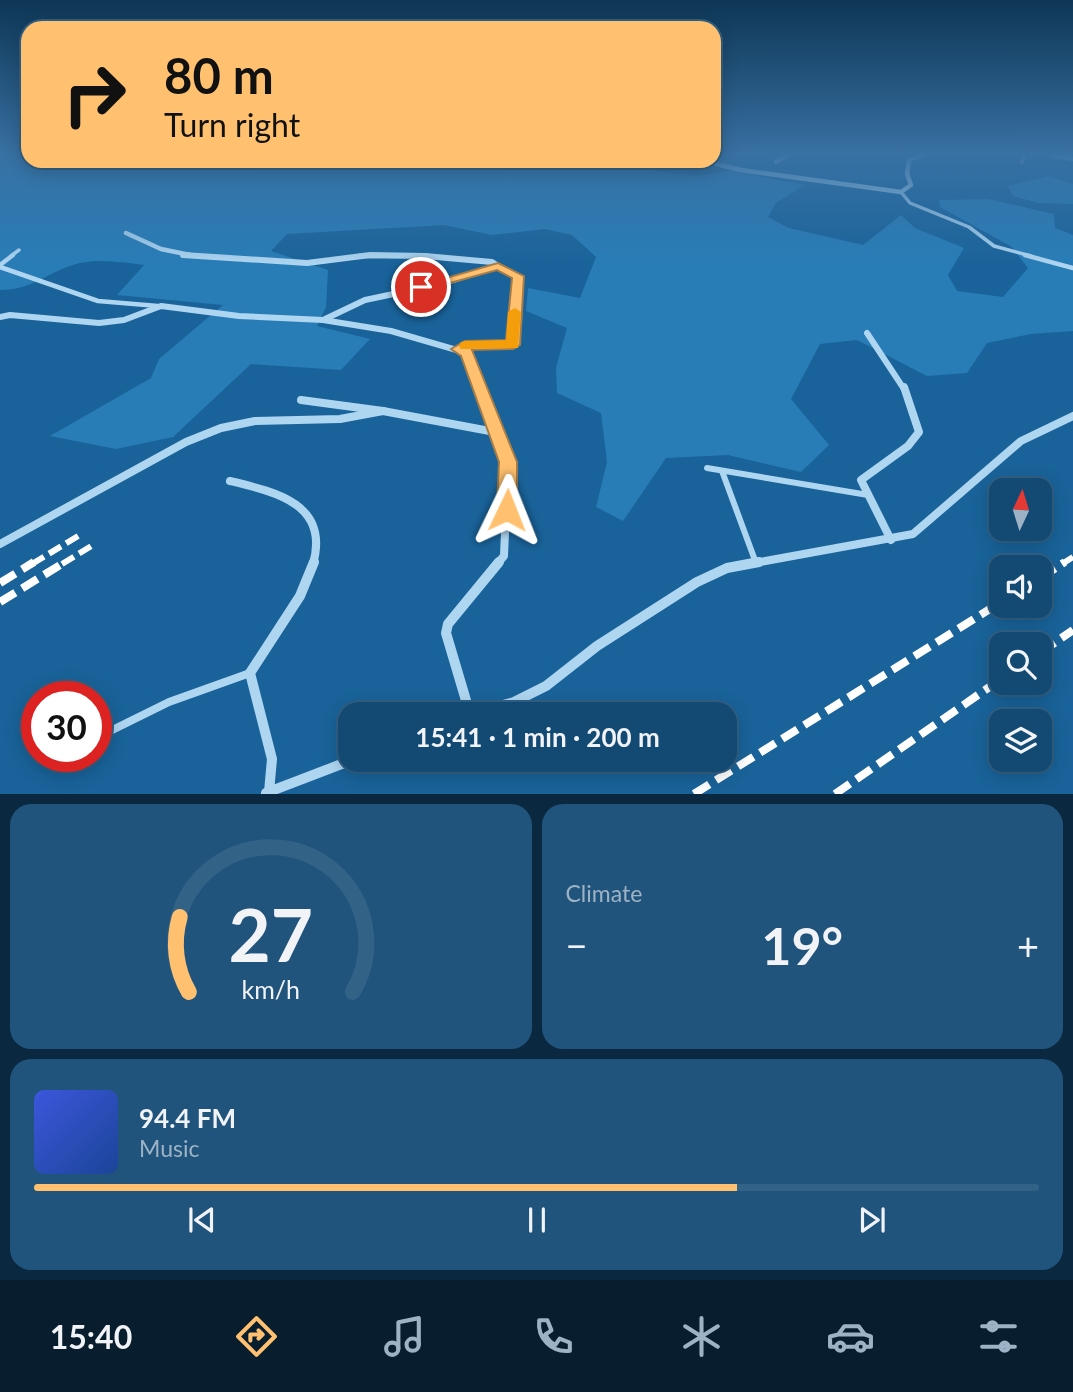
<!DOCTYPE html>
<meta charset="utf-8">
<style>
body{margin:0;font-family:Lato,sans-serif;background:#20547c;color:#f1f3f6;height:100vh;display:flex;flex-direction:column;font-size:26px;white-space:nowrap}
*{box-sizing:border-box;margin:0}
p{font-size:23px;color:#9db3c5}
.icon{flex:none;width:38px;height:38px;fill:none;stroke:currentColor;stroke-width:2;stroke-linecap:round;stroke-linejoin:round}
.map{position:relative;height:794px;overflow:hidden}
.side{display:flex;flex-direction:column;gap:10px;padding:10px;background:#0a2940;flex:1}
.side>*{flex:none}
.top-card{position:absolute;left:21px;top:21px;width:700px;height:147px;border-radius:21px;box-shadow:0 4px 18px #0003,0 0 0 2px #326286;background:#ffc16f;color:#111;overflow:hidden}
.needle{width:46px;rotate:4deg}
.controls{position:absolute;left:989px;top:478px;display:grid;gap:14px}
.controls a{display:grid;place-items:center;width:63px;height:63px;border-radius:14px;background:#134a74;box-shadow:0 4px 18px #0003,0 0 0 2px #326286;font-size:35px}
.speed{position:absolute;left:21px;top:681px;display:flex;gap:14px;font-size:35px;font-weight:700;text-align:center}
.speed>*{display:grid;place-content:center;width:91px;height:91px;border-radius:50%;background:#134a74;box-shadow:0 4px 18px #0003,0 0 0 2px #326286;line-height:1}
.speed .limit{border:10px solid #d22;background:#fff;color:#111}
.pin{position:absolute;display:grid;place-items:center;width:60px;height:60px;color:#fff;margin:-30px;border:4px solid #fff;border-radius:50%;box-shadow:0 2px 7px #0007}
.me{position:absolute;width:77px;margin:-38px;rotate:2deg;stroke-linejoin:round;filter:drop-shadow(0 0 5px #0008)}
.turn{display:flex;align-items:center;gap:24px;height:147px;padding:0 28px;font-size:32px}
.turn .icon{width:91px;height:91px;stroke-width:2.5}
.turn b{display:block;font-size:49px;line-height:60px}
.big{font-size:52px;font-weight:700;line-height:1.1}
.side .tile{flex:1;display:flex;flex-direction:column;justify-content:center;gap:10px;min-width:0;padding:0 24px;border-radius:21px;background:#20547c}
.side .dial{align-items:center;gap:0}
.dial svg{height:182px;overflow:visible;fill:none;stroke:#326286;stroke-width:7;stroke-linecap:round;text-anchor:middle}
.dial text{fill:#f1f3f6;stroke:none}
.song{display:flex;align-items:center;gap:21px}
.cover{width:84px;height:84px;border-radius:10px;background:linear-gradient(135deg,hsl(230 70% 55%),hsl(220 70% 35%))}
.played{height:7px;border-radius:4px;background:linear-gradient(90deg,#ffc16f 70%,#326286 70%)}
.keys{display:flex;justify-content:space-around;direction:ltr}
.heat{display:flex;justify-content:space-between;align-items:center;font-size:38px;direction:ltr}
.side .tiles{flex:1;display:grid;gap:10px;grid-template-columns:1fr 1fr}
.tile:last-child{grid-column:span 2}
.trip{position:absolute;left:338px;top:702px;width:399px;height:70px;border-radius:21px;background:#134a74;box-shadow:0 4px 18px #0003,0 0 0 2px #326286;font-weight:700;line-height:70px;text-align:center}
.tabs{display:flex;height:112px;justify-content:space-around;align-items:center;background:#081e2e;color:#9db3c5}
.tabs .icon{width:49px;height:49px}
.tabs .current{color:#ffc16f}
.tabs b{font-size:32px;color:#f1f3f6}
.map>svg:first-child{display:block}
.green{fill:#287db7}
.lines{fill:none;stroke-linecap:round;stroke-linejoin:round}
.lane-far3{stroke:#afd6f1;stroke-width:3.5}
.lane-far2{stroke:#afd6f1;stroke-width:4.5}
.lane-far1{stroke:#afd6f1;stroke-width:6}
.lane{stroke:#afd6f1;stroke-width:8}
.street-far3{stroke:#afd6f1;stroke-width:4.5}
.street-far2{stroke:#afd6f1;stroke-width:6}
.street-far1{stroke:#afd6f1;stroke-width:8}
.street{stroke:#afd6f1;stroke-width:10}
.rail-far1{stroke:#fff;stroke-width:6;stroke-dasharray:14 6;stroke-linecap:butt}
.rail{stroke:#fff;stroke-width:8;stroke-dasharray:18 8;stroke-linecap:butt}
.route{fill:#ffc16f;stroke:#a67d48;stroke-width:2}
.slow{fill:#f59e0b}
</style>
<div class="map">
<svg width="1073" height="794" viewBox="0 0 1073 794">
<rect width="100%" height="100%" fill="#19639a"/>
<g class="green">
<path d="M 0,155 L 28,155 L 28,161 L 611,161 L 643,169 L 696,176 L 730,171 L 805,185 L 776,203 L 768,217 L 789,228 L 863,245 L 901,215 L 915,228 L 964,248 L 948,275 L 957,291 L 1003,297 L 1028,268 L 1012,247 L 940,207 L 939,200 L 988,199 L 1054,214 L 1055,228 L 1073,235 L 1073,331 L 1031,334 L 987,343 L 967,373 L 927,376 L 857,340 L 820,344 L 791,399 L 829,445 L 801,472 L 728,455 L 666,458 L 623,521 L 596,507 L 607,462 L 601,413 L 557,393 L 556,368 L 567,328 L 526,311 L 528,288 L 580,298 L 596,257 L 572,235 L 545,229 L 492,235 L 444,225 L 287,234 L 271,251 L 328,270 L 326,307 L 317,326 L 370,339 L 341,370 L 251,364 L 173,437 L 116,449 L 50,436 L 151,378 L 159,359 L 223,305 L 117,295 L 144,265 C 117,262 93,257 67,267 C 42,277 28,290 0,290 Z"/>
<polygon points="1049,176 1073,184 1073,204 1038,203 1013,196 1008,186"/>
</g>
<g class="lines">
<g class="lane-far3">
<polyline points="1022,162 1024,155"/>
<polyline points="901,192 910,203 969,227 994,246 1031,256"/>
<polyline points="11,256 19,250"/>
</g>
<g class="lane-far2">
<polyline points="1025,255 1073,268"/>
<polyline points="0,265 13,255"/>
<polyline points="0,267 98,301 158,306"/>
<polyline points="458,349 465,346 513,345 518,276 498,266"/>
</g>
<g class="lane-far1">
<polyline points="707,468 868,495"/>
<polyline points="722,471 756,563"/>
</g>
<polyline class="lane" points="96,738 169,702 250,673"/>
<g class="street-far3">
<polyline points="1051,155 1073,159"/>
<polyline points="704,161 741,170 901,192 911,185 907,174 909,160 922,155"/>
<polyline points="776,162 787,155"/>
<polyline points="126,233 161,249 195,256"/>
<polyline points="359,256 429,256"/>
</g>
<g class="street-far2">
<polyline points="183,255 307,263 370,255 425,256 492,262 498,266"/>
<polyline points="0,317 10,315 99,323 124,320 161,306 239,316 323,320 391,331 467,353 481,389"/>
<polyline points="323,320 365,300 441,284 498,266"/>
<polyline points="867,333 904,389"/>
</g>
<g class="street-far1">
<polyline points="480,387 508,462 504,556 497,564"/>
<polyline points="301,400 383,411 495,432"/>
<path d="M 230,481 C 276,492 330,504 313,564"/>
<polyline points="891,540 861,480 908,446 919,432 904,387"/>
<polyline points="0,544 186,442 221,428 255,421 340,419 383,411"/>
<polyline points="749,564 913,534 1021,441 1073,416"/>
</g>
<g class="street">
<polyline points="469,714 514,702 546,686 597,646 697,582 727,568 759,562"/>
<polyline points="470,714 446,633 448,624 499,562"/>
<polyline points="269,792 272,759 250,673 300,596 314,562"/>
<polyline points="266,793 352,760"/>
</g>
<g class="rail-far1">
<polyline points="32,564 83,533"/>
<polyline points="62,564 93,545"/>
<polyline points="1062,564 1073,557"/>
</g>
<g class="rail">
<polyline points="1040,578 1065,562"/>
<polyline points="0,583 34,562"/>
<polyline points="0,602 65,562"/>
<polyline points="1040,653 1073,630"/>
<polyline points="694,794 1001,602"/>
<polyline points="835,794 1001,679"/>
</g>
</g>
<linearGradient id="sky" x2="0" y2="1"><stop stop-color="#0e3655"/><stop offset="0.58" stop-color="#3871a3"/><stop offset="1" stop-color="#3871a3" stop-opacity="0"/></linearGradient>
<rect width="1073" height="266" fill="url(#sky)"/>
<polygon class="route" points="498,263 524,276 520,345 513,349 472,350 517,462 517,510 514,515 507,517 500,515 497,510 499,462 461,356 451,349 465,341 506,340 512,278 497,270 421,291 415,287"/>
<polygon class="slow" points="515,308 521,312 518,348 461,349 459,346 461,342 466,341 506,340 508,312"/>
</svg>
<div class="controls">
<a><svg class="needle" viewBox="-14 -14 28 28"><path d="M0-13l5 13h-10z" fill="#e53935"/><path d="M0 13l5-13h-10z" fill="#9db3c5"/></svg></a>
<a><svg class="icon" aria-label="sound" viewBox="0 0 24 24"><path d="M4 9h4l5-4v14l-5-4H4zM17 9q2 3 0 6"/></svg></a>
<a><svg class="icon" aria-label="search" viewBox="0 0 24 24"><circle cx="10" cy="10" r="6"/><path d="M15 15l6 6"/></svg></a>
<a><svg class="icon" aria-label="layers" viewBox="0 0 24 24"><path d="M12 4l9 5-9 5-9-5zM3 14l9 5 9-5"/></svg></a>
</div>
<div class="speed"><div class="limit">30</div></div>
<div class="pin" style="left:421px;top:287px;background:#d93025"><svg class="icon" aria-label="arrive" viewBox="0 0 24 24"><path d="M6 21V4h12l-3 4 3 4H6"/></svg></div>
<svg class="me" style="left:507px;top:510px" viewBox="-20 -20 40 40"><path d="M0-17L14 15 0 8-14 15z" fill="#ffc16f" stroke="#fff" stroke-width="4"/></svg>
<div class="trip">15:41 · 1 min · 200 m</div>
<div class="top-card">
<div class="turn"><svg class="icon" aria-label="right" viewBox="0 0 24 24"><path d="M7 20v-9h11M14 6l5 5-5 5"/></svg><div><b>80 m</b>Turn right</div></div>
</div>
</div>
<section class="side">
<div class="tiles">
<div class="tile dial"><svg viewBox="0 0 100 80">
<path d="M14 69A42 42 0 1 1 86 69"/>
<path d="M14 69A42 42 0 0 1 10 36" stroke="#ffc16f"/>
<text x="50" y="56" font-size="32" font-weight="700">27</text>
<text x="50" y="72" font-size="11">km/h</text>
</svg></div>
<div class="tile"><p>Climate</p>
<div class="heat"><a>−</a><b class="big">19°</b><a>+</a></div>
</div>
<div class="tile">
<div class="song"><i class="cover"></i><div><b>94.4 FM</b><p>Music</p></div></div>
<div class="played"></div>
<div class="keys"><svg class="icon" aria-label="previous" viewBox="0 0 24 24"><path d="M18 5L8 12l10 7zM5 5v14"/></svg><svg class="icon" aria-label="pause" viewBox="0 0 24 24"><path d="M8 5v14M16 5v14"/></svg><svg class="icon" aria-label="next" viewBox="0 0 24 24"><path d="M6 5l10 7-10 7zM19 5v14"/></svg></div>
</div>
</div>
</section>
<nav class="tabs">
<b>15:40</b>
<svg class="icon current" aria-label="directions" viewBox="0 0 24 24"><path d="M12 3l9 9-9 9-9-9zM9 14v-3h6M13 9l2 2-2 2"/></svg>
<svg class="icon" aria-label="music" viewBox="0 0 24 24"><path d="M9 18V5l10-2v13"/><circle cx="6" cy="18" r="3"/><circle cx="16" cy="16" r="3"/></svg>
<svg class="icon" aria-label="phone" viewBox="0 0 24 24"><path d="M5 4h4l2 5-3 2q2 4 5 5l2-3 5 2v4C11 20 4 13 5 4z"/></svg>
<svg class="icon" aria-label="climate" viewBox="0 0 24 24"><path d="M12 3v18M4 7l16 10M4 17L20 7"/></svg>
<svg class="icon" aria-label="car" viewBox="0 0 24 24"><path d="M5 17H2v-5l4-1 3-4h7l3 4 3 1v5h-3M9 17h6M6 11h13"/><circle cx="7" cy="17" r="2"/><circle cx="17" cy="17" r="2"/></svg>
<svg class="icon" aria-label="filters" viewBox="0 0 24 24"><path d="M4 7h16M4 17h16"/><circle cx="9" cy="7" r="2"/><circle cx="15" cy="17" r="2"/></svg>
</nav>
